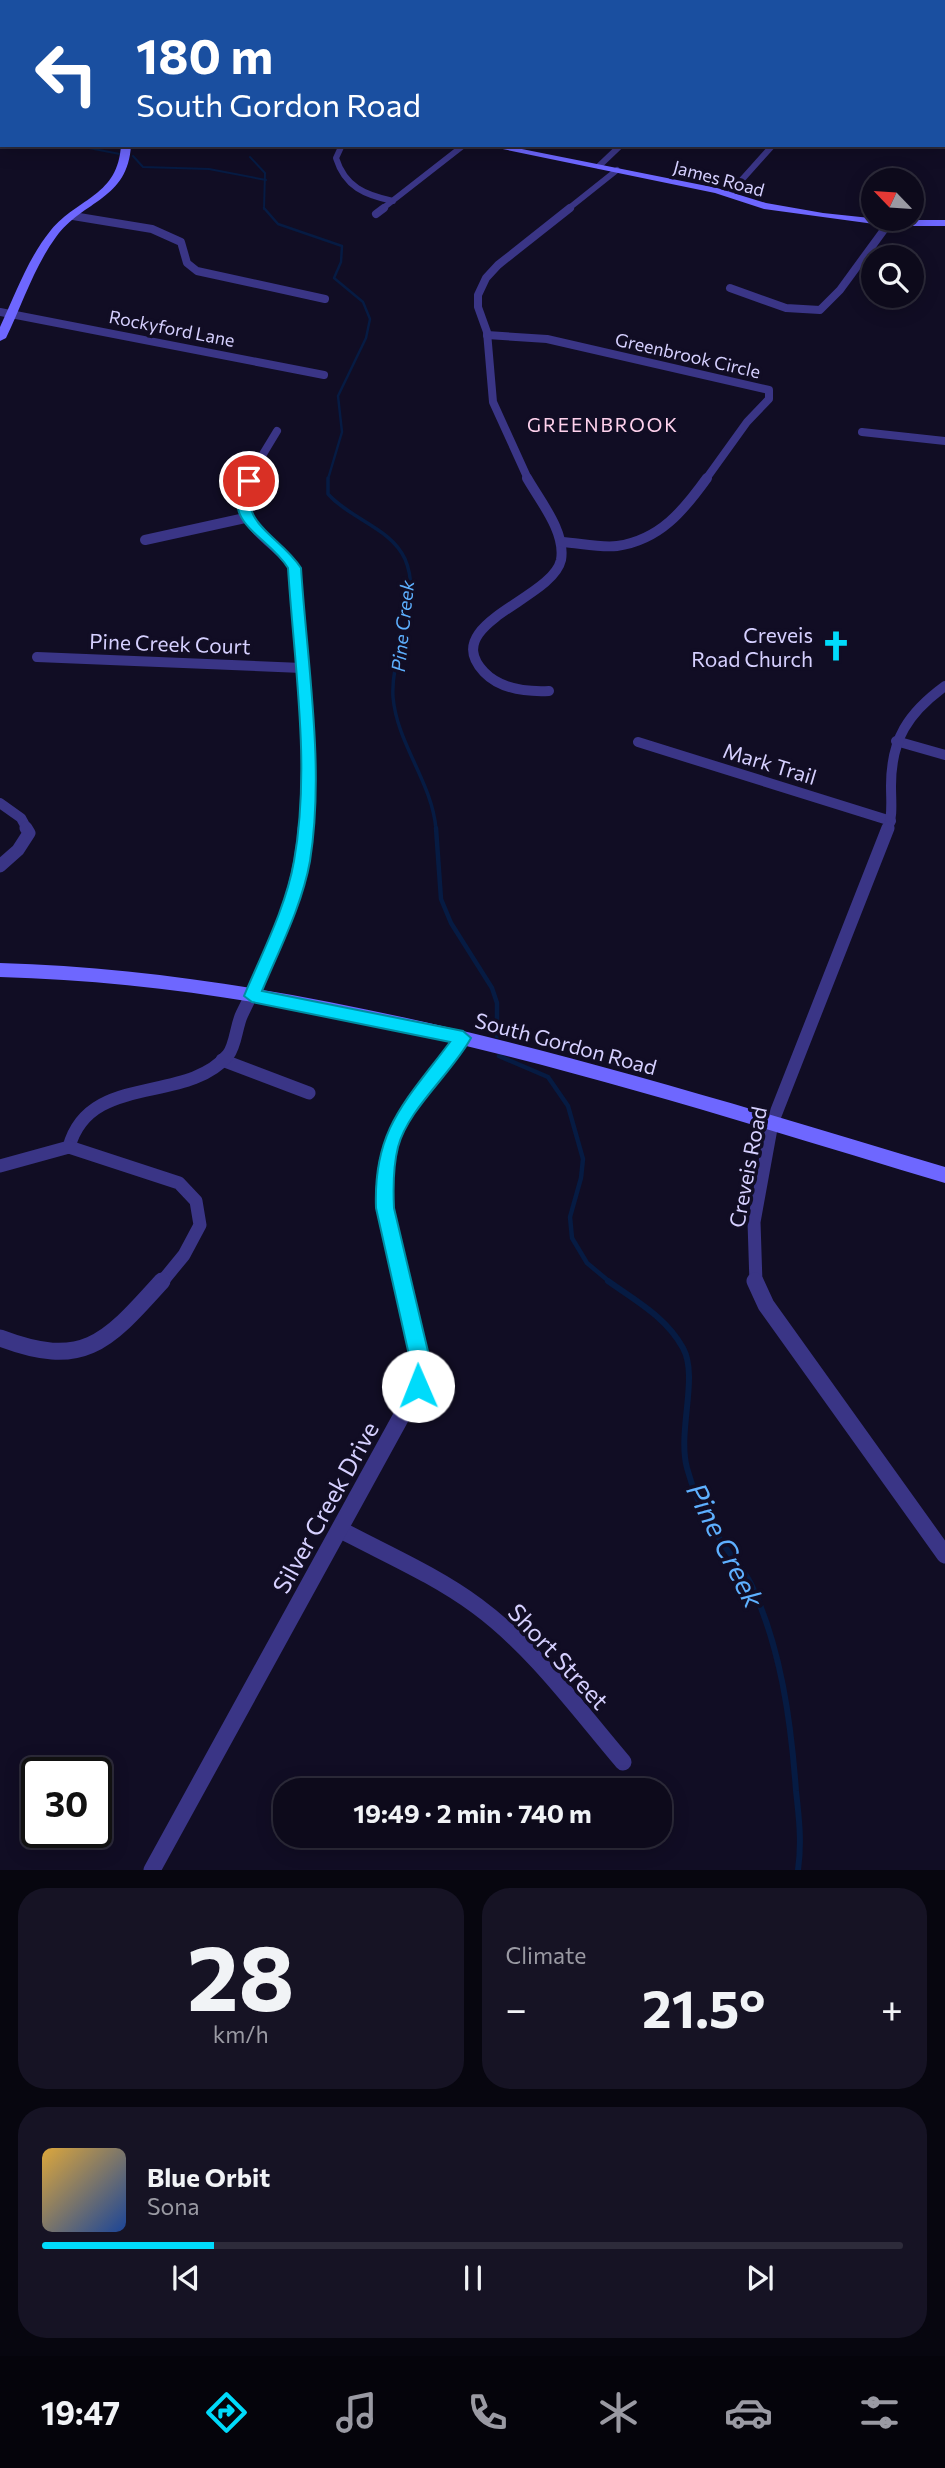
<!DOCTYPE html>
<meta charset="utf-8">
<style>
body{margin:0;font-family:Commissioner,sans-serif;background:#161324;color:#f1f3f6;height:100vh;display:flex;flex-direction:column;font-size:26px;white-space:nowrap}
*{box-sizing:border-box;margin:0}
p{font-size:23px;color:#9a9aa3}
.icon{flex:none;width:38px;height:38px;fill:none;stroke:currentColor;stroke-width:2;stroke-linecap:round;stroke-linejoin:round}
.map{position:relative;height:1870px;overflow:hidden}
.details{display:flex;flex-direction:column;gap:18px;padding:18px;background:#07060f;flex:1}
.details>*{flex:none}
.guide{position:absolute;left:0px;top:0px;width:945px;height:147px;box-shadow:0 4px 18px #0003,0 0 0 2px #2d2b3a;background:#1a4fa0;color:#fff;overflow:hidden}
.needle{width:46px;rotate:295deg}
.controls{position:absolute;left:861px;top:168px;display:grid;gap:14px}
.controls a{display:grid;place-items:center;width:63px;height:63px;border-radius:50%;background:#0d0a1b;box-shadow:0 4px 18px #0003,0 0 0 2px #2d2b3a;font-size:35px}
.speed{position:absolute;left:21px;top:1757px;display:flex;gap:14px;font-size:35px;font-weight:700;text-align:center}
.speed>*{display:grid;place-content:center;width:91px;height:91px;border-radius:50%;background:#0d0a1b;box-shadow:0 4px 18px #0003,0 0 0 2px #2d2b3a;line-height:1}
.speed .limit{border:4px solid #111;border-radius:10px;background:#fff;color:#111}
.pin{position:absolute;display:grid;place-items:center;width:60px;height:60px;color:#fff;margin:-30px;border:4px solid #fff;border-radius:50%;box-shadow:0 2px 7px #0007}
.me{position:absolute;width:77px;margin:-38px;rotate:359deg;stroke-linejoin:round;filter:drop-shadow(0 0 5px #0008)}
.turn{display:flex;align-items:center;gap:24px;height:147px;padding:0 21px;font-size:32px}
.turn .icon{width:91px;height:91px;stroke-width:2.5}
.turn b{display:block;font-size:49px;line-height:60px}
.big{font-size:52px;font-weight:700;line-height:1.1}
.details .widget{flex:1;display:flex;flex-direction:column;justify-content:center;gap:10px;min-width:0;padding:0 24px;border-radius:28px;background:#161324}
.details .dial{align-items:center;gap:0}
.dial b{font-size:91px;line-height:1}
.song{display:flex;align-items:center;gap:21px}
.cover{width:84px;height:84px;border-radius:10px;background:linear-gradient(135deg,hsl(40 70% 55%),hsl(220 70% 35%))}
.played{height:7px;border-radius:4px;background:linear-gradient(90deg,#00dbfb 20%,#2d2b3a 20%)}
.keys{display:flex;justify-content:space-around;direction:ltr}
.heat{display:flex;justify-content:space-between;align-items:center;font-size:38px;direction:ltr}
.details .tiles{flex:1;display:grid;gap:18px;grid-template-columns:1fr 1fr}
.widget:last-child{grid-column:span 2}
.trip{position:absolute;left:273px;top:1778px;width:399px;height:70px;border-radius:28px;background:#0d0a1b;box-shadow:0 4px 18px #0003,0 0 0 2px #2d2b3a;font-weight:700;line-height:70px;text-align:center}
.tab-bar{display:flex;height:112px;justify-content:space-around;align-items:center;background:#05040b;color:#9a9aa3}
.tab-bar .icon{width:49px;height:49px}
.tab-bar .current{color:#00dbfb}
.tab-bar b{font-size:32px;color:#f1f3f6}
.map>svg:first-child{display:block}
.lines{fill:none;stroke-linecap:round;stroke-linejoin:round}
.stream-far4{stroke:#061b43;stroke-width:2}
.stream-far3{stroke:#061b43;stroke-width:2.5}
.stream-far2{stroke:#061b43;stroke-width:3.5}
.stream-far1{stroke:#061b43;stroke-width:4.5}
.stream{stroke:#061b43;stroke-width:6}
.street-far4{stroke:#3a3586;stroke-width:6}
.street-far3{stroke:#3a3586;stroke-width:8}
.street-far2{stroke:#3a3586;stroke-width:10}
.street-far1{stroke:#3a3586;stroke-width:13}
.street{stroke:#3a3586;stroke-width:17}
.secondary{fill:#6e67ff;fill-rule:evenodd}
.route{fill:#00dbfb;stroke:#008ea3;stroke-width:2}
.labels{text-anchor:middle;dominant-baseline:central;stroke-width:7;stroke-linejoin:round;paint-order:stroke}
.far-street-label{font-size:18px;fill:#d6d0ff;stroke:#110d24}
.far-neighbourhood-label{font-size:19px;letter-spacing:2px;fill:#ffd2ed;stroke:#110d24}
.far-water-label{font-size:19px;font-style:italic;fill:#5eb0ff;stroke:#110d24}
.poi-label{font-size:21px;fill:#d6d0ff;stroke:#110d24;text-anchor:end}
.street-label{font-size:21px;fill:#d6d0ff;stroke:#110d24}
.near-street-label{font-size:24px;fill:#d6d0ff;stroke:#110d24}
.near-water-label{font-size:28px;font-style:italic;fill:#5eb0ff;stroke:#110d24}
</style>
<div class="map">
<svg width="945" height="1870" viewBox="0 0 945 1870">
<rect width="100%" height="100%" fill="#110d24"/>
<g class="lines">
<g class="stream-far4">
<polyline points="667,0 689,2"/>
<polyline points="156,2 158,0"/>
<polyline points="633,2 644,0"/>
<polyline points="766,2 771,0"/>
<polyline points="73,145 120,154"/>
<polyline points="133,156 143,167 209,169 266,180"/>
<polyline points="250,157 265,173 264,209"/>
</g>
<polyline class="stream-far3" points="264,208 278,224 342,246 341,262 334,278 363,302 370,319 366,338 338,396 342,432 328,479"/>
<path class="stream-far2" d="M 328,478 L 328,494 C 350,519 391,528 405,559 C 424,603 390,652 393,697 C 397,744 432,782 436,829"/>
<g class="stream-far1">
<polyline points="436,828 441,899 451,923 492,988 497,1003 497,1036"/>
<polyline points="499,1056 548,1077 568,1106 583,1159 581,1178 570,1217 572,1238 587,1263 611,1283"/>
</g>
<path class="stream" d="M 608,1281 C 636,1301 666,1317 683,1348 C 699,1377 677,1431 687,1468 C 694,1494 706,1519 721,1541 C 730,1555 743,1568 751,1584 C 781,1648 791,1721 796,1791 C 799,1817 802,1843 798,1870"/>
<g class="street-far4">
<polyline points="192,0 206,2"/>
<polyline points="861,0 873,2"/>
<path d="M 342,145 L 336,158 C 345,187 365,195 393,201"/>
<polyline points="599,166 621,145"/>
<polyline points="730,193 773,145"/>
<polyline points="382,209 464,145"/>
<polyline points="568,209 617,170"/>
</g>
<g class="street-far3">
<polyline points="376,214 384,208"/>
<polyline points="73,216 152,229 181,242 187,263 197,271 325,299"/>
<polyline points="730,288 786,308 820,310 840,290 889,223"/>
<polyline points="0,312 324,375"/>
<polyline points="487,335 547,339 769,390 769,399 747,422 706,479"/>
<polyline points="862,432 945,441"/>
<polyline points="248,479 277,431"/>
<polyline points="528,479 493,402 487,332 478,307 478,295 486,278 498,265 570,208"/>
</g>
<g class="street-far2">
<path d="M 249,478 C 228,524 272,537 295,568 L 308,776 L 304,829"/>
<path d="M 527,478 C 540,501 566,532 561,560 C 552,600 438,623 484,672 C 500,689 527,692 549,691"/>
<polyline points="145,540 245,518"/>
<path d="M 562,542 C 579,543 600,548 617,546 C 660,540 684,510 707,478"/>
<polyline points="37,657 302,668"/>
<polyline points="896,741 945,755"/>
<polyline points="638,742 891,821"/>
<polyline points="0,803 21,818 27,829"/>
<path d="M 888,829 C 893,816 891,801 891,786 C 891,739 908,713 945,686"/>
</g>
<g class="street-far1">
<polyline points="0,866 18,850 29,833 26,828"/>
<polyline points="222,1060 309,1093"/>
<path d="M 69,1147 C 89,1072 186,1105 228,1055 C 236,1045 236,1026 242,1014 C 271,955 300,894 304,828"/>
<polyline points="0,1166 69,1147 179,1183 196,1201 200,1225 184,1255 161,1283"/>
<path d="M 402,1283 C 397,1258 390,1234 385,1209 C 373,1138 424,1090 463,1038"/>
<polyline points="756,1283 754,1222 772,1123 888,828"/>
</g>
<g class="street">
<polyline points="755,1281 766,1305 945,1555"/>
<path d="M 0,1338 C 84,1370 107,1342 162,1281"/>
<path d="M 341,1530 C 386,1554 435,1575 477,1606 C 534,1648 577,1708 623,1762"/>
<polyline points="152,1870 418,1386 421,1364 402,1281"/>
</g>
<g class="secondary">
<polygon points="278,0 286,0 276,2"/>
<rect x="0" y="56" width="2" height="4"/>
<path d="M 121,145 L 131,145 C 128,200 83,200 56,237 C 34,267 22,305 6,338 L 0,341 L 0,327 C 15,295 28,258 51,230 C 79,197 118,196 121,145 Z"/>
<polygon points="483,145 502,145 717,188 766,203 823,213 889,220 945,220 945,226 889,226 764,209 715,193"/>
<path d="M 0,963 C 317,972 643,1077 945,1167 L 945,1183 C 643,1092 317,985 0,977 Z"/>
</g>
</g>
<path class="route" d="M 245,478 L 255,481 C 235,523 280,535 301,568 C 307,662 325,768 310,861 C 302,906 279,950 262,991 L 463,1031 L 471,1038 C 452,1073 408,1109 398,1147 C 393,1167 393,1187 394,1208 L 431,1364 L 425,1392 L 418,1395 L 410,1392 L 407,1386 L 411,1364 L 376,1208 C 373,1129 406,1101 450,1042 L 252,1002 L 244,996 C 262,953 286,907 294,861 C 311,766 294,664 288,568 C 268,535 218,523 245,478 Z"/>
<defs>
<g id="church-bare" transform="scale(2.415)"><path d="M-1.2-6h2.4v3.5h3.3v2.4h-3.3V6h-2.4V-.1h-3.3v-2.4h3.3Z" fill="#00dbfb" stroke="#110d24" stroke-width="2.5" paint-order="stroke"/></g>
</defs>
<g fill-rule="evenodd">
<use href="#church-bare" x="836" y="646"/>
</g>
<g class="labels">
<g class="far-street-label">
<text transform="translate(719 178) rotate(15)">James Road</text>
<text transform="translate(172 328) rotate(11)">Rockyford Lane</text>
<text transform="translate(688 355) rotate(13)">Greenbrook Circle</text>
</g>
<g class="far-neighbourhood-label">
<text x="603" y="424">GREENBROOK</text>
</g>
<g class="far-water-label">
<text transform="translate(402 626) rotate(-84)">Pine Creek</text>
</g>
<g class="poi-label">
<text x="813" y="634">Creveis<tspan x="813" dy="24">Road Church</tspan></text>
</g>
<g class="street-label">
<text transform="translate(170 643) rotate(2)">Pine Creek Court</text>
<text transform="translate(770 763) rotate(17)">Mark Trail</text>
<text transform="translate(566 1043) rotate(15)">South Gordon Road</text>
<text transform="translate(747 1167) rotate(-79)">Creveis Road</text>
</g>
<g class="near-street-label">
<text transform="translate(325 1507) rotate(-61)">Silver Creek Drive</text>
<text transform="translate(559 1656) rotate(47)">Short Street</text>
</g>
<g class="near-water-label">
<text transform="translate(726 1545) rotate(63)">Pine Creek</text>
</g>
</g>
</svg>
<div class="controls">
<a><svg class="needle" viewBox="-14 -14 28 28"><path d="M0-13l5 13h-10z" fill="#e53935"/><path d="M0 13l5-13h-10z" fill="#9a9aa3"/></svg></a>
<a><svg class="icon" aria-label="search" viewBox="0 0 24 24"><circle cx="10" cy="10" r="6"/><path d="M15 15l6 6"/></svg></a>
</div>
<div class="speed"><div class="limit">30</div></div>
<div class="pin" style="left:249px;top:481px;background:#d93025"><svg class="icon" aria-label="arrive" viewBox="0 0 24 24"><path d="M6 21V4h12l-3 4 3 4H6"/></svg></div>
<svg class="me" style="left:418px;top:1386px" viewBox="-20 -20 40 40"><circle r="19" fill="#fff"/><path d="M0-13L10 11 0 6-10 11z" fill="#00dbfb"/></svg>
<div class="trip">19:49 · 2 min · 740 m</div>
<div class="guide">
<div class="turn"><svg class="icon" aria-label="left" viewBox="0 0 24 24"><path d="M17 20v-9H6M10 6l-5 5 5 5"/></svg><div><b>180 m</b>South Gordon Road</div></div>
</div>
</div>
<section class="details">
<div class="tiles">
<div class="widget dial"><b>28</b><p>km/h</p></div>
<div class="widget"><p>Climate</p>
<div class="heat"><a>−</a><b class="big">21.5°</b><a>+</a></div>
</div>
<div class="widget">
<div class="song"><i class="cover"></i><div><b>Blue Orbit</b><p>Sona</p></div></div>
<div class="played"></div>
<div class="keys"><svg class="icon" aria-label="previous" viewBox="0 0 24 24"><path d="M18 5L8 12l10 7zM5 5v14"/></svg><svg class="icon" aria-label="pause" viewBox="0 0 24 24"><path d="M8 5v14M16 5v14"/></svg><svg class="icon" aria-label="next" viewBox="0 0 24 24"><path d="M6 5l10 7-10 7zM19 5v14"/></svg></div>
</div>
</div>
</section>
<nav class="tab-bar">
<b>19:47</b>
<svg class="icon current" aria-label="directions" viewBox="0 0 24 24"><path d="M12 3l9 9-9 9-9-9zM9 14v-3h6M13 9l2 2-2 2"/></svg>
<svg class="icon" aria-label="music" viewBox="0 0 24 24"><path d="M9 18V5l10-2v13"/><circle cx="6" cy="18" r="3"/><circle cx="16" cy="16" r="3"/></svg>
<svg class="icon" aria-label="phone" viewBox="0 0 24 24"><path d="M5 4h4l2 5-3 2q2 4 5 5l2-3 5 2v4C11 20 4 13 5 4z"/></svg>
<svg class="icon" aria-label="climate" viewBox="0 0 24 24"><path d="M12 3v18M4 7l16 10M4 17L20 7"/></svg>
<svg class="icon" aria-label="car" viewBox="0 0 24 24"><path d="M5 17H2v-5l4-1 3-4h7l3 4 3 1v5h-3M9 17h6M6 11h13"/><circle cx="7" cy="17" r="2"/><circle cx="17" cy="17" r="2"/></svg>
<svg class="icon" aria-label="filters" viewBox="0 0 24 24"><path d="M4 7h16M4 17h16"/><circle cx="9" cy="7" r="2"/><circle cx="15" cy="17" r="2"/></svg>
</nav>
